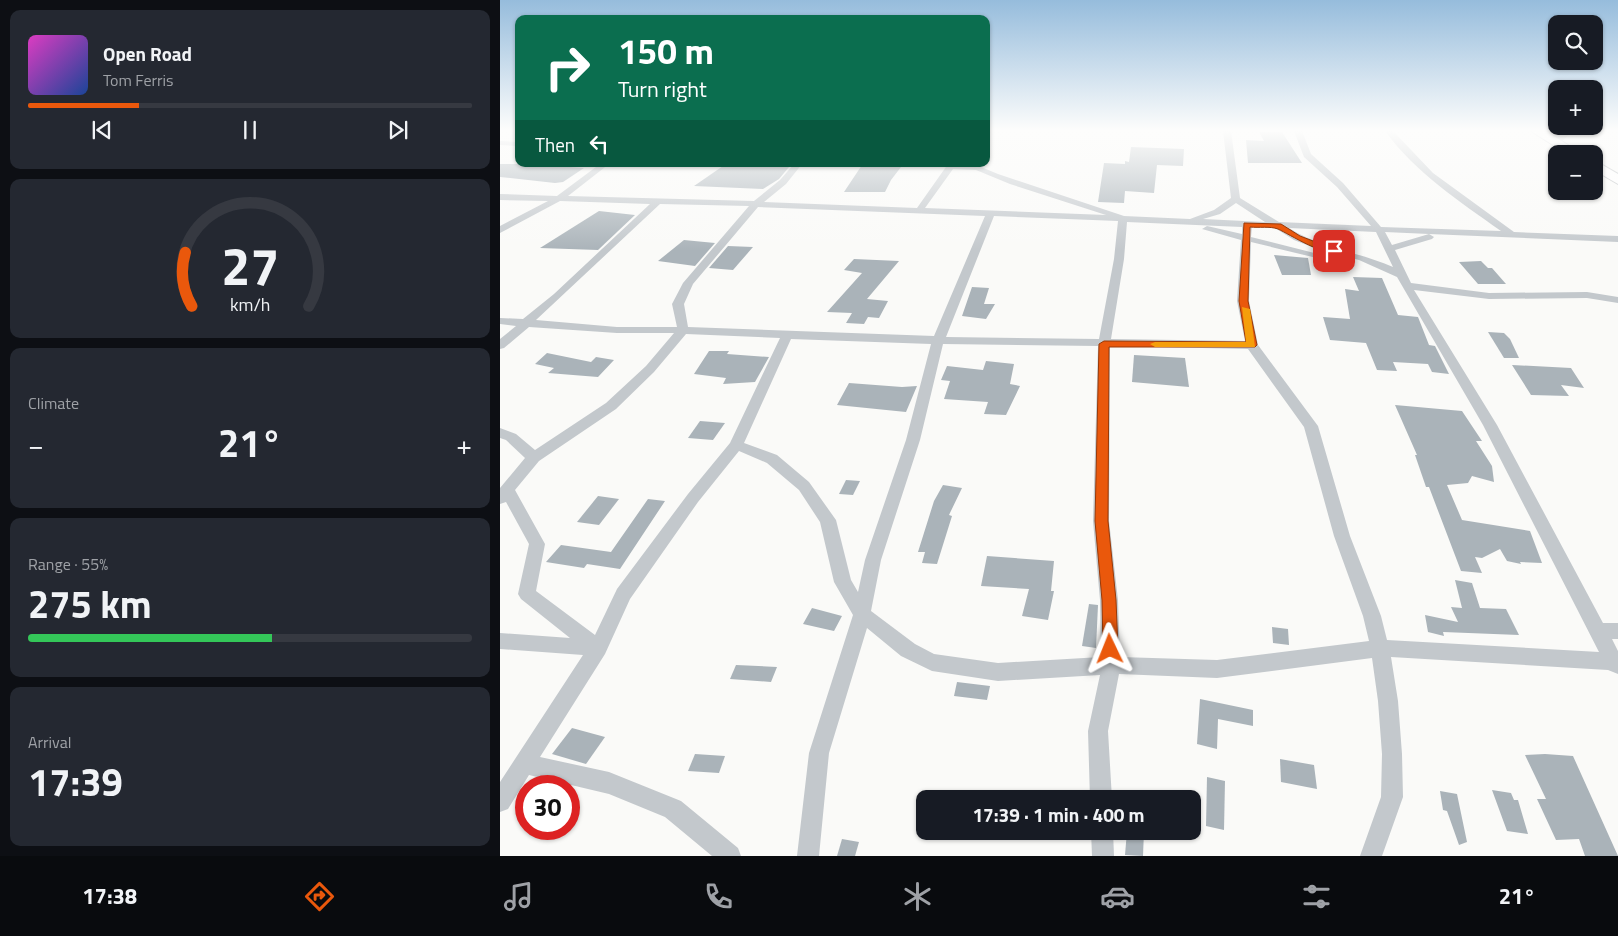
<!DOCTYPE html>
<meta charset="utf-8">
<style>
body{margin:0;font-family:"Titillium Web",sans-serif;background:#242831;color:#f1f3f6;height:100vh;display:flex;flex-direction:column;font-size:19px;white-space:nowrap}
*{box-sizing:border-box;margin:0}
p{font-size:16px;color:#9ea1a6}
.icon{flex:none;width:28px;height:28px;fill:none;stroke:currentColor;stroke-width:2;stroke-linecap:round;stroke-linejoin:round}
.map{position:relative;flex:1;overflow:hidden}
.details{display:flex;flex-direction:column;gap:10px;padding:10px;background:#0d0f14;width:500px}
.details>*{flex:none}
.top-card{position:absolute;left:15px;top:15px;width:475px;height:152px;border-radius:10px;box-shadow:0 1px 4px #0004;background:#0b6e4f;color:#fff;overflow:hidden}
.tools{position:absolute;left:1048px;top:15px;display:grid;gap:10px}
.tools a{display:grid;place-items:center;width:55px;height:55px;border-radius:10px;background:#171b24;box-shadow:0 1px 4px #0004;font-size:25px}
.speed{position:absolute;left:15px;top:775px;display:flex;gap:10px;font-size:25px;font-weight:700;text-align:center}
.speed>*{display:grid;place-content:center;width:65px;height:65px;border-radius:50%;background:#171b24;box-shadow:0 1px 4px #0004;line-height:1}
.speed .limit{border:8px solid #d22;background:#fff;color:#111}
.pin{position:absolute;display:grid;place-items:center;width:42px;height:42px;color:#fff;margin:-21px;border-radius:10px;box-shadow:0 2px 8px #0006}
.me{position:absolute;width:55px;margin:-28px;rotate:358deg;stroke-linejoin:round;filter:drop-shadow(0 0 4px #0008)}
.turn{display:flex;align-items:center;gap:18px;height:105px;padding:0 20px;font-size:22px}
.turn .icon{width:65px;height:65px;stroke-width:2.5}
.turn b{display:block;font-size:35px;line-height:42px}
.then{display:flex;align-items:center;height:48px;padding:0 20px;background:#0003;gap:10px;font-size:19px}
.big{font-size:38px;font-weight:700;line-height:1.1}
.details .widget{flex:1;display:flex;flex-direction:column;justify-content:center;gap:8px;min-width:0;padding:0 18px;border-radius:10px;background:#242831}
.details .dial{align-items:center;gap:0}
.dial svg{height:130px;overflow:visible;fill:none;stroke:#363941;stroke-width:7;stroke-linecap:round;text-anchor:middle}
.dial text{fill:#f1f3f6;stroke:none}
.song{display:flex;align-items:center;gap:15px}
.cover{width:60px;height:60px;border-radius:8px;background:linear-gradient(135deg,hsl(310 70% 55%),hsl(220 70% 35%))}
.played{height:5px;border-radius:2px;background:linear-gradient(90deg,#ea580c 25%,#363941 25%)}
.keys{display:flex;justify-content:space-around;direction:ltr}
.heat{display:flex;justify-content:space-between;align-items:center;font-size:28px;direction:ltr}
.charge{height:8px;border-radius:4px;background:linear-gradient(90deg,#34c759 55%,#363941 0)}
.trip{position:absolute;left:416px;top:790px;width:285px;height:50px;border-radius:10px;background:#171b24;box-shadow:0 1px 4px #0004;font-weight:700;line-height:50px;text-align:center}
.tab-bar{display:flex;height:80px;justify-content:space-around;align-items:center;background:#090b0e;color:#9ea1a6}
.tab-bar .icon{width:35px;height:35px}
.tab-bar .on{color:#ea580c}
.tab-bar b{font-size:22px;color:#f1f3f6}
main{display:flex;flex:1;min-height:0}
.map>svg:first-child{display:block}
.building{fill:#aab3b9}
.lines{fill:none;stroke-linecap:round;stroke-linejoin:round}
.trunk-casing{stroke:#b4b9bd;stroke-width:2}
.minor{fill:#c3c8cc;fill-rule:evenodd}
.trunk{fill:#fff;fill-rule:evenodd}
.route{fill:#ea580c;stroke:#983908}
.slow{fill:#f59e0b}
</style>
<main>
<section class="details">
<div class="widget">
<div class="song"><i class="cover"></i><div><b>Open Road</b><p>Tom Ferris</p></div></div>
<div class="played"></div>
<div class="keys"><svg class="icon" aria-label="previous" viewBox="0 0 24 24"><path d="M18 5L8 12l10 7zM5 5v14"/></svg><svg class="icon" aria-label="pause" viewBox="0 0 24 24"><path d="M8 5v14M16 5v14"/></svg><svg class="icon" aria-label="next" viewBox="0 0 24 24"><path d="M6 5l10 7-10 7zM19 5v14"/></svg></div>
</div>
<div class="widget dial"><svg viewBox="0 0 100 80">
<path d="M14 69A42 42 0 1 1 86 69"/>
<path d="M14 69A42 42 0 0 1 10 36" stroke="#ea580c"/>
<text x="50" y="56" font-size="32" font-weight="700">27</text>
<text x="50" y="72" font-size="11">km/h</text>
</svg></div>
<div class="widget"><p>Climate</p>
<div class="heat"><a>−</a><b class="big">21°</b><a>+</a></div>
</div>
<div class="widget"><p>Range · 55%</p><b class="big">275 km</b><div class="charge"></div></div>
<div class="widget"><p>Arrival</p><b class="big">17:39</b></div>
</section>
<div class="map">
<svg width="1118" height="856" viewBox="0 0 1118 856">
<rect width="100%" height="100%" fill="#fafaf8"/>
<g class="building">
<polygon points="759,132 782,132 802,163 748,163 746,140 764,141"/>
<polygon points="631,147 684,149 683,166 657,165 654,193 625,191 624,203 598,202 604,163 625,164 625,161 629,162"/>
<polygon points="0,164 26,164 84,168 63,182 55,183 0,177"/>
<polygon points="362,165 401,167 391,180 385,192 344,192"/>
<polygon points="223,166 289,167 279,179 263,189 194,186"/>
<polygon points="99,211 135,215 98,250 40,248"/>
<polygon points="184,240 215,243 195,266 158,261"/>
<polygon points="228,246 253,247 233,270 209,268"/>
<polygon points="774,255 808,258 811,275 782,275"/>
<polygon points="354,259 399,261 367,299 388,301 379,318 368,317 364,324 346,323 352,313 327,312 362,273 344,270"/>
<polygon points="981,261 988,268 992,268 1006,284 978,284 959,262"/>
<polygon points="853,277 882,278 898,315 918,317 929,345 935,346 949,374 932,372 928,364 893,362 897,371 877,370 866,343 830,340 823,317 850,319 845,289 859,291"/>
<polygon points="472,287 489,288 484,304 495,304 486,319 462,316"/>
<polygon points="988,332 1004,333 1010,339 1019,358 1004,358"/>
<polygon points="209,351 229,351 227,354 269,357 255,382 223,384 226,378 194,374"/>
<polygon points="47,353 91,362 96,357 114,360 98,377 48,373 54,368 35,364"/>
<polygon points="634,355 685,358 689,387 632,382"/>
<polygon points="486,361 514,364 510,384 520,386 506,415 484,414 488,402 444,399 450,381 441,380 447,366 483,370"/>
<polygon points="1012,365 1071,368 1084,388 1061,385 1069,396 1031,395"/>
<polygon points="349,383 402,387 417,386 406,412 337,405"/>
<polygon points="895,405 962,411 982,441 976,441 992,466 994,482 972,476 968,483 947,485 962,520 1030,531 1042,563 1020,562 1021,564 1007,561 1000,549 982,558 975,557 982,573 961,571 929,487 926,487 915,455 917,455"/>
<polygon points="200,421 225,423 213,440 188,438"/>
<polygon points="346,480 360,481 353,495 339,494"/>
<polygon points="443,485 462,488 449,515 452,516 437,564 422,563 425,552 418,552 434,501"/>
<polygon points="98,496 119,499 99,525 77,522"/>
<polygon points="148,499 165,501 120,569 87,564 84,568 46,562 61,545 111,552"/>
<polygon points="487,556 554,561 551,591 554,591 548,620 522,616 529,589 481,586"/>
<polygon points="955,580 972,583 980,608 1006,609 1019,635 943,632 944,636 928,632 925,615 958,622 951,607 962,608"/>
<polygon points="589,604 598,605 596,648 582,646"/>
<polygon points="312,608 342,616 334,631 303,624"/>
<polygon points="772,627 788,629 789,645 773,643"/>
<polygon points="236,665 277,667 271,682 230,679"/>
<polygon points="457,682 490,686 487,700 454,696"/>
<polygon points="700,699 753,710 753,726 718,719 717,749 697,744"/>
<polygon points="72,728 105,737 86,764 52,754"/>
<polygon points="195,754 225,756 219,773 188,771"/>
<polygon points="1045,754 1073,756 1118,856 1085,856 1079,839 1056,840 1037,799 1046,799 1025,755"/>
<polygon points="780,759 814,765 817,789 781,782"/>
<polygon points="707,777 725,781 724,830 706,826"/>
<polygon points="992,790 1011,793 1014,800 1018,800 1028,834 1007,831"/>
<polygon points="940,791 957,794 967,842 959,845 947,811 943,810"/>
<polygon points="627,831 644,831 643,856 625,855"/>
<polygon points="342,839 359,842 355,856 337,856"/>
</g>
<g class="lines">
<g class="trunk-casing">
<g id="trunk">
<polygon points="1031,131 1046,131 1082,154 1067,154"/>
<polygon points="1094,160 1118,174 1118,184 1094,170"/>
</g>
</g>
<g class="minor">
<path d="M 723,131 L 731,131 L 740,198 L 779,222 L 871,226 L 837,187 L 804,157 L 794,131 L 802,131 L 811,154 L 843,183 L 881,227 L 1001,231 C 959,201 916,173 885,131 L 893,131 L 933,173 L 1014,232 L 1118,236 L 1118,242 L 929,234 L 934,237 L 932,239 L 895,250 L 911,283 L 989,293 L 1087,292 L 1118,297 L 1118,303 L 1087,298 L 989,299 L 914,290 L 997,425 L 1103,623 L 1118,623 L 1118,639 L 1112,639 L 1118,651 L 1118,674 L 1108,670 L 891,657 L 898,701 L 902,754 L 903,797 L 882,856 L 860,856 L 881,797 L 882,754 L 878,701 L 872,658 L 717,678 L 619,674 L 608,731 L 612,799 L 590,799 L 588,731 L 600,675 L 498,681 L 432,671 L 401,656 L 367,628 L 329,753 L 319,856 L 297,856 L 309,753 L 353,615 L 334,582 L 320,522 L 299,490 L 267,463 L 239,451 L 198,502 L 130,599 L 105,654 L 40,757 L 109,772 L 181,801 L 238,848 L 241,856 L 212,856 L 165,817 L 109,794 L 29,775 L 8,809 L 0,812 L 0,782 L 83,655 L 0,649 L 0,633 L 70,638 L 21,599 L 18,594 L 29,544 L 6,502 L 0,504 L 0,488 L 25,458 L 6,440 L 0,438 L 0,428 L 16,434 L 35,450 L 106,403 L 146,366 L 174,333 L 117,333 L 29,327 L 4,348 L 0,349 L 0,339 L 16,326 L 0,324 L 0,318 L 23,319 L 54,294 L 150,204 L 60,201 L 0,233 L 0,226 L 48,201 L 0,200 L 0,194 L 57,196 L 100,164 L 109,164 L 68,196 L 254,201 L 280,180 L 294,164 L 302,164 L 286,184 L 264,202 L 417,208 L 448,164 L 481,164 L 481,167 L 498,174 L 624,216 L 690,219 L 714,210 L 731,198 ZM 453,169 L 476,170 L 510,184 L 606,215 L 425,208 ZM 736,203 L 765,222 L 703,219 L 720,214 ZM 160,204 L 249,206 L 183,283 L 172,304 L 177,327 L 117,327 L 36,320 ZM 258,207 L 485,216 L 434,336 L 188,327 L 184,304 L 193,284 ZM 494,216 L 618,221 L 614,259 L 599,339 L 446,337 ZM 627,222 L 742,227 L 742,234 L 707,226 L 702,229 L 741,240 L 737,301 L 745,341 L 611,339 L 624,259 ZM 752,227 L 775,228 L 794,240 L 817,249 L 859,260 L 897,277 L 983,425 L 1099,652 L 887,640 L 881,616 L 850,536 L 818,426 L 758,345 L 749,301 L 751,242 L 829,261 L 834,258 L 751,237 ZM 789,228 L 876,232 L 893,267 C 859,252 820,248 789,228 ZM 885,232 L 929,234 L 892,245 ZM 186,334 L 280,338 L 230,443 L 188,494 L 117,589 L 95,635 L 36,591 L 45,544 L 15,490 L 39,461 L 116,409 L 154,372 ZM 291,339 L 431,344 L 406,440 L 365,560 L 358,592 L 351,580 L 336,520 L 309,482 L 277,455 L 244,443 ZM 443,344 L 598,346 L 593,521 L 600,600 L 601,657 L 498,663 L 434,654 L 415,644 L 371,611 L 381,560 L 420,440 ZM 610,346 L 748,349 L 804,427 L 834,536 L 863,616 L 869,641 L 717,660 L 620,657 L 618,600 L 609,521 Z"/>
<polygon points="1065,131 1073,131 1059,144 1053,144 1053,140"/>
<polygon points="0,141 19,142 19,146 0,145"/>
<polygon points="591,831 613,831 614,856 592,856"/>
</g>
<use href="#trunk" class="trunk"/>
</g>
<linearGradient id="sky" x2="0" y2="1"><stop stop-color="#96bcdc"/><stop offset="0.52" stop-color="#fdfdfc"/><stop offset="1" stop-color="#fdfdfc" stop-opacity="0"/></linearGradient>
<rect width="1118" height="251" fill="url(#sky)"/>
<path class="route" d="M 744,223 L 781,224 L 800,236 L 839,251 C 828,259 789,234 778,229 C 770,226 759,228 750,227 L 748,301 L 757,345 L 755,347 L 609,347 L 608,521 L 616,600 L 618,649 L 616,654 L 610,656 L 605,654 L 603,649 L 602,600 L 595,521 L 599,344 L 604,341 L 746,342 L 739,301 Z"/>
<polygon class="slow" points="742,307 750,309 755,347 655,347 650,344 655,342 746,342"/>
</svg>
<div class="tools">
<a><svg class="icon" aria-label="search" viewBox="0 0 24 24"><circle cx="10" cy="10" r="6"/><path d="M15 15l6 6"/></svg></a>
<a>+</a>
<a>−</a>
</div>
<div class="speed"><div class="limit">30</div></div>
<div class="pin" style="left:834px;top:251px;background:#d93025"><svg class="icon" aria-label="arrive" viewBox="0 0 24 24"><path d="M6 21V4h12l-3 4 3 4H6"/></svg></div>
<svg class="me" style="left:610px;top:649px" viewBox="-20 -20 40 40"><path d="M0-17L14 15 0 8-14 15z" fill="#ea580c" stroke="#fff" stroke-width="4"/></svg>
<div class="trip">17:39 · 1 min · 400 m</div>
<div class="top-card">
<div class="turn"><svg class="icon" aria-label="right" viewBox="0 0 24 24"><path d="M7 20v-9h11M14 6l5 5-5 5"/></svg><div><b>150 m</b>Turn right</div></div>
<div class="then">Then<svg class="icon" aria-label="left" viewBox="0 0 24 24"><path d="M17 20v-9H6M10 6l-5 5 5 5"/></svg></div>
</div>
</div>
</main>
<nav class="tab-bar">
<b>17:38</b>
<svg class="icon on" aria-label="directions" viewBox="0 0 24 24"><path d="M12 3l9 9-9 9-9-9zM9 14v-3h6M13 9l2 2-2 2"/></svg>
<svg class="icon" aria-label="music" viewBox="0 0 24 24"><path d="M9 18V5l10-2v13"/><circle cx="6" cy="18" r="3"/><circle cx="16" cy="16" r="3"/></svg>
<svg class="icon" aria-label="phone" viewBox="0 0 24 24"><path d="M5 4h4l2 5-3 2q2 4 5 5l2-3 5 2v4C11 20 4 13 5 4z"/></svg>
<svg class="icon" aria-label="climate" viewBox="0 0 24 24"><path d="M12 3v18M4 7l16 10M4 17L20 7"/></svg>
<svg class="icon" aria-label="car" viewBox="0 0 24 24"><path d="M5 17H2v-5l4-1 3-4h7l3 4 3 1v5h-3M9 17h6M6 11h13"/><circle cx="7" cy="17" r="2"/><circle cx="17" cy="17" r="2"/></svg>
<svg class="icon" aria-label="filters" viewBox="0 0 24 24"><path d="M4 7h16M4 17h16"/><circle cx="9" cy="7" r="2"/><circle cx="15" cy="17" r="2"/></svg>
<b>21°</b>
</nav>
